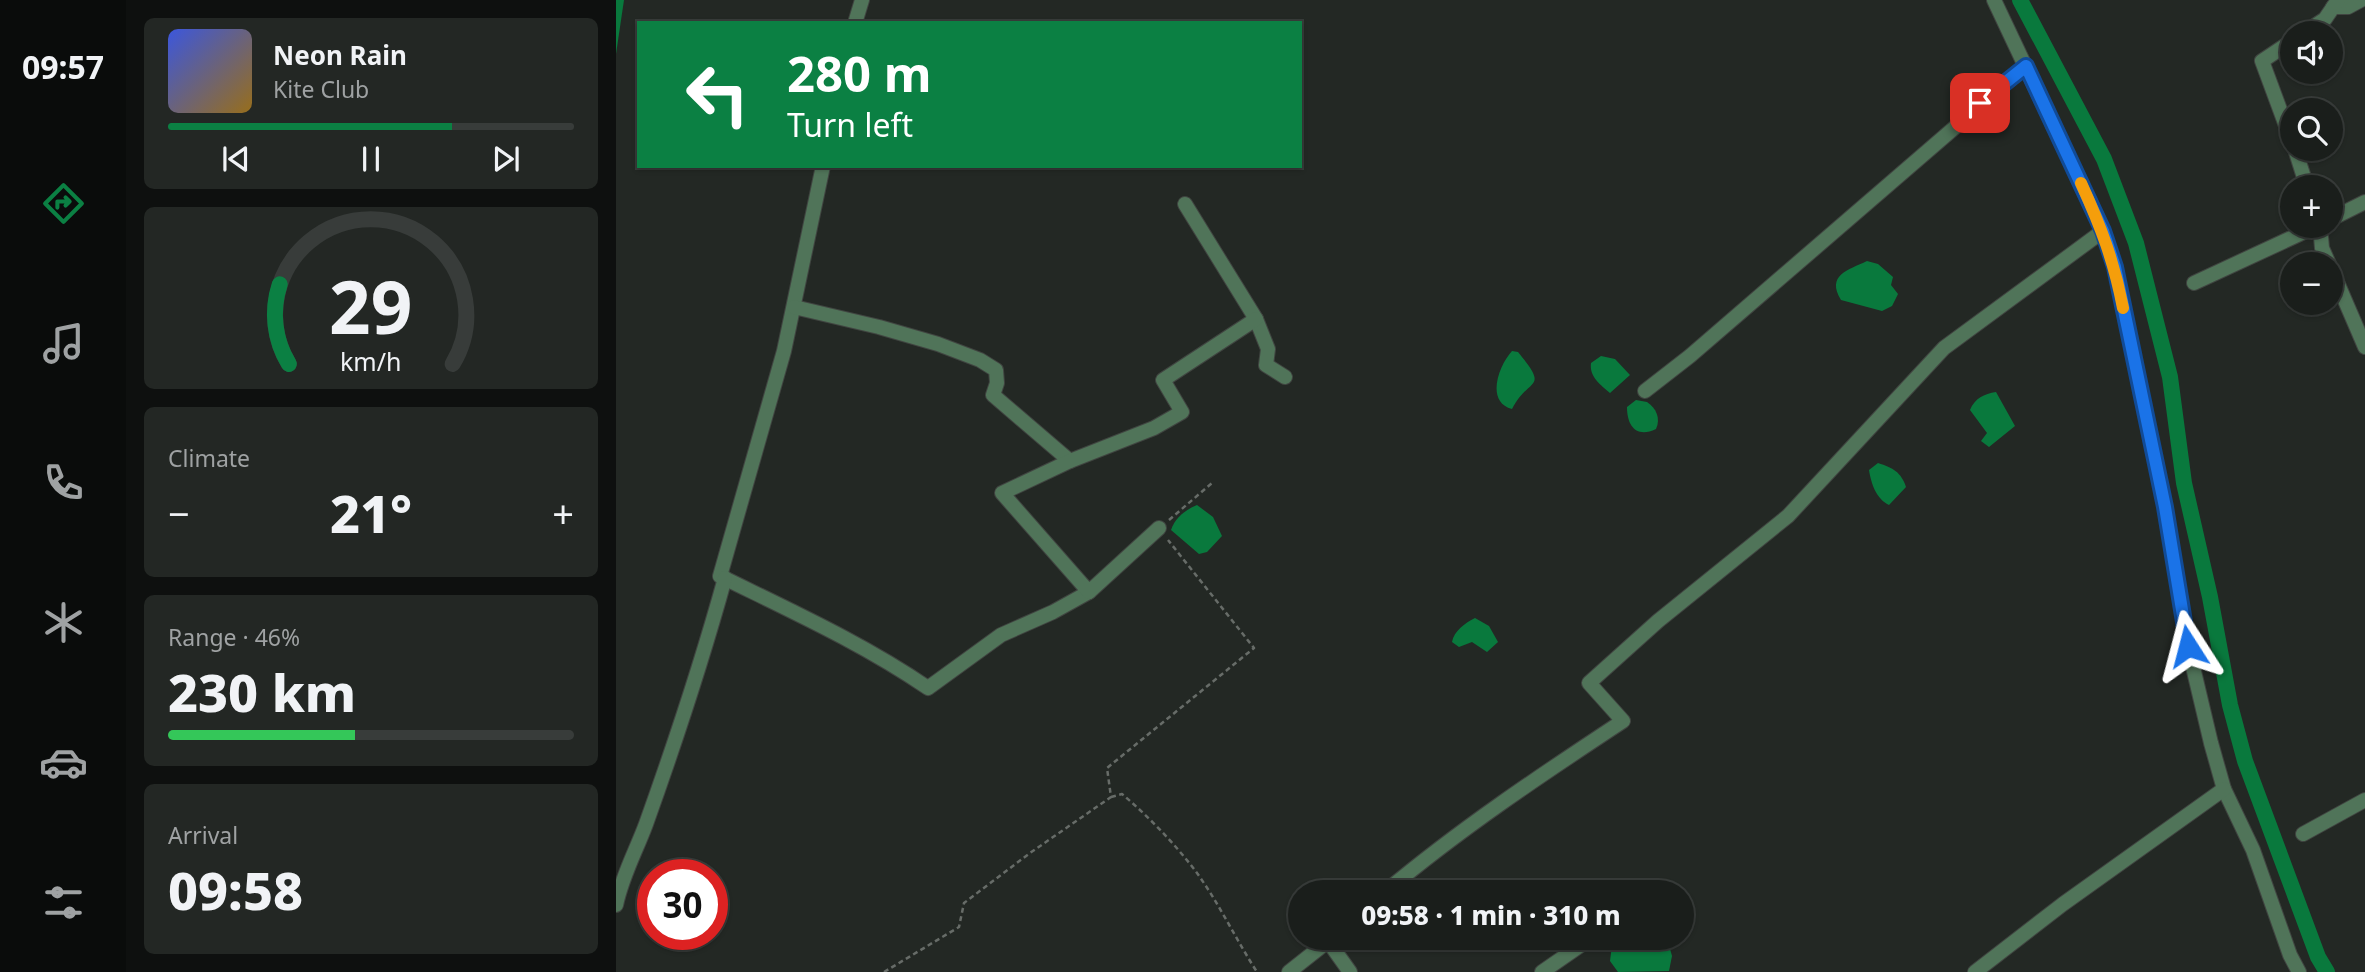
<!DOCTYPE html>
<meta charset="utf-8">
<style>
body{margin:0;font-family:"Noto Sans",sans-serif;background:#232724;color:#f1f3f6;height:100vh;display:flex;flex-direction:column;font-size:26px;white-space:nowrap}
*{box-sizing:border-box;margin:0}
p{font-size:23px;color:#9fa2a3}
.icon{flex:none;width:38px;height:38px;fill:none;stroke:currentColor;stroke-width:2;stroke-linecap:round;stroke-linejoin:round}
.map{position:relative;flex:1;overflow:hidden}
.sheet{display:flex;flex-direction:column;gap:18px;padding:18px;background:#0e100f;width:490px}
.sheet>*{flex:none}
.guide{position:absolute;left:21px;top:21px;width:665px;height:147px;border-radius:0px;box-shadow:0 2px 5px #0004,0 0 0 2px #383c3a;background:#0b8043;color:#fff;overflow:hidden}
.controls{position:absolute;left:1664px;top:21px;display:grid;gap:14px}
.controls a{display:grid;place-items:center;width:63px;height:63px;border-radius:50%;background:#1a1e1b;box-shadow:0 2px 5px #0004,0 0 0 2px #383c3a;font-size:35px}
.speed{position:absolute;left:21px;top:859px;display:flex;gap:14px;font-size:35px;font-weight:700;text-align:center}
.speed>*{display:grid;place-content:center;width:91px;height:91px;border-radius:50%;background:#1a1e1b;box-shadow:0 2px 5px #0004,0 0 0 2px #383c3a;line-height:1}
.speed .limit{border:10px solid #d22;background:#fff;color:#111}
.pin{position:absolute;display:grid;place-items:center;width:60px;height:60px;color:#fff;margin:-30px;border-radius:14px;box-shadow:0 4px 10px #0006}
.me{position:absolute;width:77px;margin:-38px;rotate:351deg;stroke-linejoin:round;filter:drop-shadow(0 0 5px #0008)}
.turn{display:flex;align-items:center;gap:24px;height:147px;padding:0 35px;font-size:32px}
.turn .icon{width:91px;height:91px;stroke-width:2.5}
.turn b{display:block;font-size:49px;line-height:60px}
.big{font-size:52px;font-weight:800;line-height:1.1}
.sheet .tile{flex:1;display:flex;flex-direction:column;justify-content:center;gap:10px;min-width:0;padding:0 24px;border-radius:10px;background:#232724}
.sheet .dial{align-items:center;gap:0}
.dial svg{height:182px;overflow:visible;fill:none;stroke:#383c3a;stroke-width:7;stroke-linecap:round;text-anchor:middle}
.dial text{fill:#f1f3f6;stroke:none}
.song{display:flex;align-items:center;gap:21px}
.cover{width:84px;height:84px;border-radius:10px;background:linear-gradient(135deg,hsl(230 70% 55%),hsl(40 70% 35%))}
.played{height:7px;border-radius:4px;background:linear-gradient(90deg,#0b8043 70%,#383c3a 70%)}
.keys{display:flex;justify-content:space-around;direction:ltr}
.heat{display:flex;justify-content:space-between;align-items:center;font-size:38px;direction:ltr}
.charge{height:10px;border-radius:5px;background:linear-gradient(90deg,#34c759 46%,#383c3a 0)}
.trip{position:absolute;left:672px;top:880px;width:406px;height:70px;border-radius:35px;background:#1a1e1b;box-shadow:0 2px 5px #0004,0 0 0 2px #383c3a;font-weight:800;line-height:70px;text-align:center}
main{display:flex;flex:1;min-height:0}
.menu{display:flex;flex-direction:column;width:126px;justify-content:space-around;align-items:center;background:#0a0c0b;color:#9fa2a3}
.menu .icon{width:49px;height:49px}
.menu .selected{color:#0b8043}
.menu b{font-size:32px;color:#f1f3f6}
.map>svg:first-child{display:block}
.water{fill:#09793d}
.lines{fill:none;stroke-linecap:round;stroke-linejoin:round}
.canal{stroke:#09793d;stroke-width:16}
.street-casing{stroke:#404541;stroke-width:16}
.path{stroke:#676c68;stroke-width:2.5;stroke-dasharray:5 3.5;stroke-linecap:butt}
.street{stroke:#507459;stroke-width:14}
.route-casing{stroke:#114b97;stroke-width:18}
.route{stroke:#1a73e8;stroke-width:12}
.slow{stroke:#f59e0b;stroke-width:12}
</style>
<main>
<nav class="menu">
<b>09:57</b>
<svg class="icon selected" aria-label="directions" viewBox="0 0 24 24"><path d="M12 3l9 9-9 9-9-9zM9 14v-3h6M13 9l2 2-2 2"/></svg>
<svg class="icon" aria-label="music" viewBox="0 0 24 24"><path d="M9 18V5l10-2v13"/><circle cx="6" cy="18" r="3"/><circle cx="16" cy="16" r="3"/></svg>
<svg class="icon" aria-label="phone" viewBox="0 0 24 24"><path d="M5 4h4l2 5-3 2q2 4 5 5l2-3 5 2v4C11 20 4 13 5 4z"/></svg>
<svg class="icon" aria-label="climate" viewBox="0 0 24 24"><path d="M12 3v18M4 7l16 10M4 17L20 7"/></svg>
<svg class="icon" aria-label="car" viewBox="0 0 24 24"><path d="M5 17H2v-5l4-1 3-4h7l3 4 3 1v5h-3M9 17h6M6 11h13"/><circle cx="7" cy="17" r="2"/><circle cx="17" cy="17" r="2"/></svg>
<svg class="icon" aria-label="filters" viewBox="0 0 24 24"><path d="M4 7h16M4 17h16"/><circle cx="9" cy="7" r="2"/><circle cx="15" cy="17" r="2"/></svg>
</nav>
<section class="sheet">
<div class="tile">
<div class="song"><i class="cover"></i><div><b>Neon Rain</b><p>Kite Club</p></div></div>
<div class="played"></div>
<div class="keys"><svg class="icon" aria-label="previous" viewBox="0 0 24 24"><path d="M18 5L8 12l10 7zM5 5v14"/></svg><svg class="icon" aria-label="pause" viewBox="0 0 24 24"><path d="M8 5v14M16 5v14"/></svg><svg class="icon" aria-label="next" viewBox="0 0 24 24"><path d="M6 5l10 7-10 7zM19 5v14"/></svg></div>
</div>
<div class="tile dial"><svg viewBox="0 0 100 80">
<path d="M14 69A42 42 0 1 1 86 69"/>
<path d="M14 69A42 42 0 0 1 10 34" stroke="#0b8043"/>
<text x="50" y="56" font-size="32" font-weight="700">29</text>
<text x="50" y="72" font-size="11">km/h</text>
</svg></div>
<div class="tile"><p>Climate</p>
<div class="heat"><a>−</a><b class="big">21°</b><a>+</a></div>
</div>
<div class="tile"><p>Range · 46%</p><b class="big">230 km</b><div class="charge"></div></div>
<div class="tile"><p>Arrival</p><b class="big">09:58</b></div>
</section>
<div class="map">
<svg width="1749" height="972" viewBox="0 0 1749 972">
<rect width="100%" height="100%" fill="#232824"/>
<g class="water">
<polygon points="0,0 8,0 0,54"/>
<path d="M 1251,261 L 1262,264 L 1277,277 L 1275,285 L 1282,294 L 1276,306 L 1266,311 L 1225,300 C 1210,275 1232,270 1251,261 Z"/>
<path d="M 896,351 L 902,352 C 934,391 913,376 896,409 C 869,402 883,365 896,351 Z"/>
<path d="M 985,356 L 999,359 L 1014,375 L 994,393 C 985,385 973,377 975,363 Z"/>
<path d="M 1380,392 L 1399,426 L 1373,447 L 1365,441 L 1371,433 L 1354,410 C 1359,398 1368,394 1380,392 Z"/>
<path d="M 1020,400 L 1031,402 C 1040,408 1045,418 1040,429 C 1021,438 1011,427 1011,407 Z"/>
<path d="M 1262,463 C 1277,468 1285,472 1290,487 L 1273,505 C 1260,499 1255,483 1253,470 Z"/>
<path d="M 581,505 L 597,517 L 606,536 L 591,552 L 583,554 L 555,530 C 559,518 569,510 581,505 Z"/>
<path d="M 859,618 L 873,626 L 882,642 L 871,652 L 856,642 L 843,647 L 836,642 C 838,631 849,623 859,618 Z"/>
<polygon points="1003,938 1051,938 1056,956 1053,971 1002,972 994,961 996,945"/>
</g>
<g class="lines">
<polyline class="canal" points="1404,0 1488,159 1520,243 1554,377 1568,483 1594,597 1614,705 1629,761 1702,957 1711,972"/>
<g class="street-casing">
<g id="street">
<polyline points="1378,0 1487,231 1499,267 1549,507 1572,646 1595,743 1608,789 1637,850 1674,955 1683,972"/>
<polyline points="1717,7 1732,7 1745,0"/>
<polyline points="239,23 246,0"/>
<polyline points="1688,33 1709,19 1722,0"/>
<polyline points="1676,41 1646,61 1676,142"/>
<polyline points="1679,149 1691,187"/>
<path d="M 207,166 L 168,351 L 104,576 C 175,611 246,643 312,688 L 385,635 L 437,612 L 473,592"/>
<polyline points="569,204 640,319 652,349 650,365 669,377"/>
<polyline points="1715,219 1749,202"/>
<polyline points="1704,226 1706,248 1713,264"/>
<polyline points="1715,268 1749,347"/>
<polyline points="1578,283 1701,226"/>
<polyline points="178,307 263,327 322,344 364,360 380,370 381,383 377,395 454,461"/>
<polyline points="1029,391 1074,356 1410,66"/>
<polyline points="543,528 473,592 386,493 454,461 538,428 566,412 547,380 640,319"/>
<polyline points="1687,834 1749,800"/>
<path d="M 769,892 C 844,829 925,775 1007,721 L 973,683 L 1042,621 L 1172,516 L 1328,348 L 1487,231"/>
<path d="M 0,905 C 6,876 20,851 30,824 C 59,743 86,661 109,578"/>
<polyline points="712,941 734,972"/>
<polyline points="673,972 716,938"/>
<polyline points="926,972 975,938"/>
<polyline points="1359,972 1447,904 1608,789"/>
</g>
</g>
<g class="path">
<polyline points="553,520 596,483"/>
<path d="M 495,797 L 506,794 C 532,816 557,842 578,869 C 602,901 619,938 641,972"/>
<polyline points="268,972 343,927 348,903 414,853 495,797 491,768 638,648 552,540"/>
</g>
<use href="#street" class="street"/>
</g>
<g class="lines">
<g class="route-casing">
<polyline id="route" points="1364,103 1410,66 1487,231 1499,267 1549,507 1572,646"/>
</g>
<use href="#route" class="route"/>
<path class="slow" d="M 1465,183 C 1485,227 1498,261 1507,308"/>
</g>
</svg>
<div class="controls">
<a><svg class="icon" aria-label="sound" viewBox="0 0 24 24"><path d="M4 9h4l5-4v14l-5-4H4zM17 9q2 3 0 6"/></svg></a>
<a><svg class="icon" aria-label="search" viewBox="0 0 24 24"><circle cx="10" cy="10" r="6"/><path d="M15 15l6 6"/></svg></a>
<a>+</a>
<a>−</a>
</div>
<div class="speed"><div class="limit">30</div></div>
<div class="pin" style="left:1364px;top:103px;background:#d93025"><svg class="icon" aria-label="arrive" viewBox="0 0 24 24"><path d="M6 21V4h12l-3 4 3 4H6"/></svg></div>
<svg class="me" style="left:1572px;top:646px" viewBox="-20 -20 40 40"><path d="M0-17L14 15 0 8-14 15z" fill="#1a73e8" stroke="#fff" stroke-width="4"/></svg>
<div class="trip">09:58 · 1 min · 310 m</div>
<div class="guide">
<div class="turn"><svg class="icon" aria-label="left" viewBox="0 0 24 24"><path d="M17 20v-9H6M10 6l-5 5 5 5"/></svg><div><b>280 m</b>Turn left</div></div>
</div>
</div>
</main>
